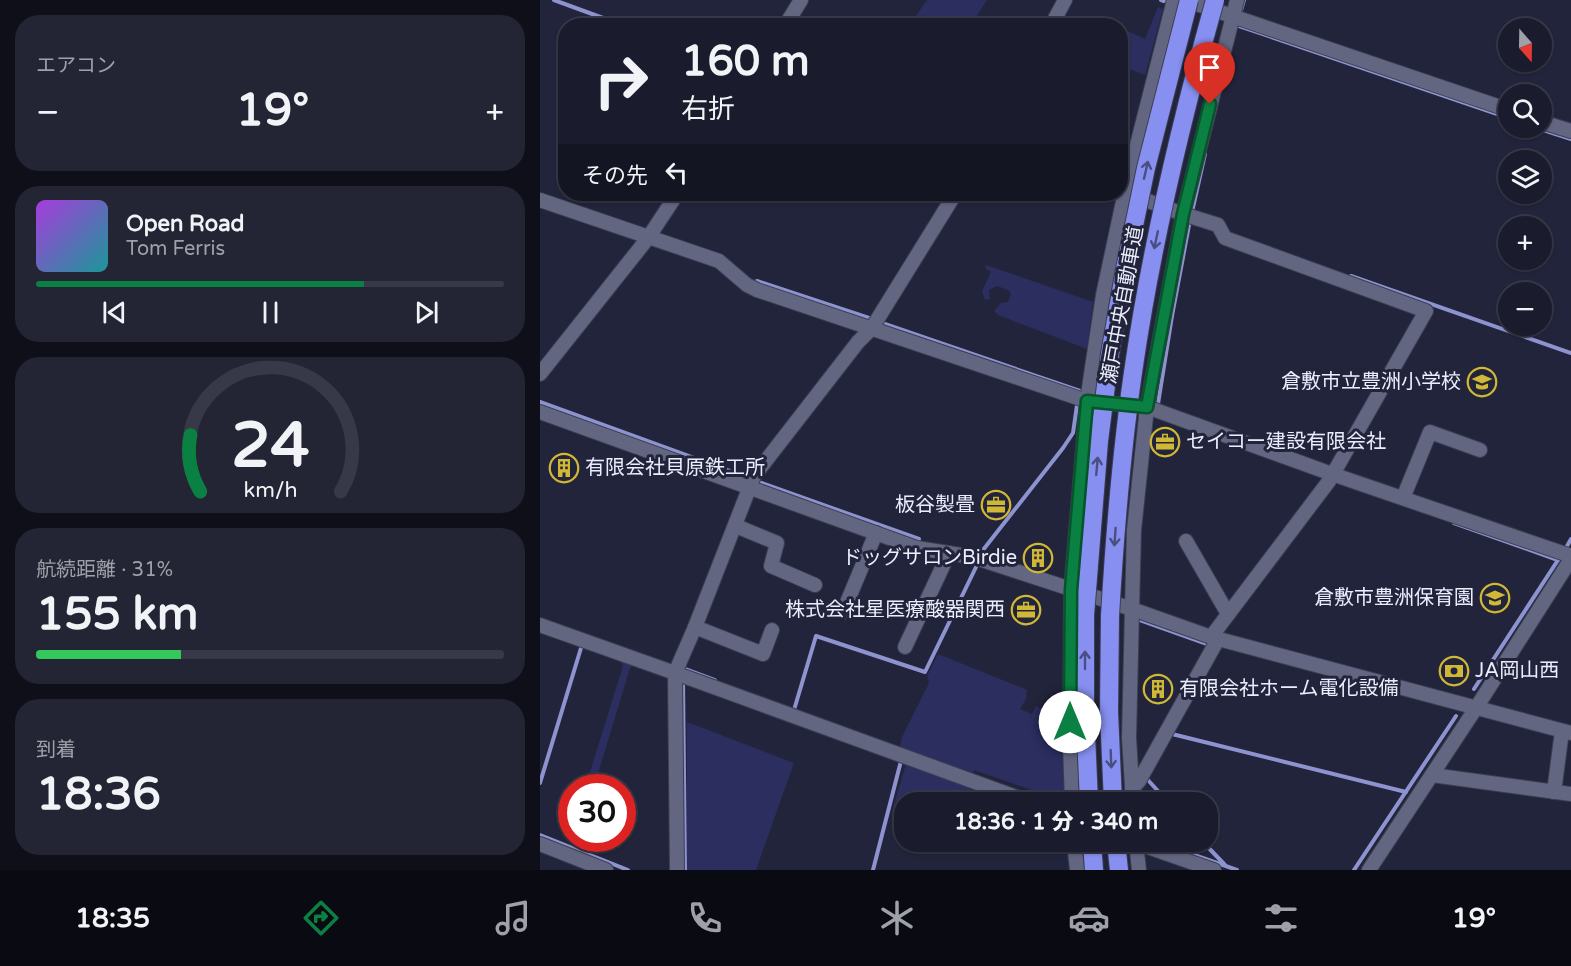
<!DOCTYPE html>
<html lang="ja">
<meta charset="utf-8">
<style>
body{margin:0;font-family:"Varela Round","Noto Sans JP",sans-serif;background:#232434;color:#f1f3f6;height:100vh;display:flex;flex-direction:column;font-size:22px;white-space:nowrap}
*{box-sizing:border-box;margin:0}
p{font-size:20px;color:#9fa1a9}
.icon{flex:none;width:33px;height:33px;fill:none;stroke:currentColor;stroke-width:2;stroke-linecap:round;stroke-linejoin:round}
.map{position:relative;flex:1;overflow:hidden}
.side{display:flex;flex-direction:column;gap:15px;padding:15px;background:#0e0f18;width:540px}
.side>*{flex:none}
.banner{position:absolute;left:18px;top:18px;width:570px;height:183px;border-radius:24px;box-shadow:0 2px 4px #0004,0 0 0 2px #383948;background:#1a1b2c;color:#f1f3f6;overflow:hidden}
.needle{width:39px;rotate:160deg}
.tools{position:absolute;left:958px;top:18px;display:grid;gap:12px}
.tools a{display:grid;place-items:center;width:54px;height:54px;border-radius:50%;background:#1a1b2c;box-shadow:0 2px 4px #0004,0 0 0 2px #383948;font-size:30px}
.speed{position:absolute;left:18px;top:774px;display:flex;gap:12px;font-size:30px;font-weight:700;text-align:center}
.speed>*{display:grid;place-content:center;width:78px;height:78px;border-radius:50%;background:#1a1b2c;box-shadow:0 2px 4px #0004,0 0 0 2px #383948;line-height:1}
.speed .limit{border:9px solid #d22;background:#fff;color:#111}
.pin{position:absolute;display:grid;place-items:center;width:51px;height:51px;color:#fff;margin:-62px -26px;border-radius:50% 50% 50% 0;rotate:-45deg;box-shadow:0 0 6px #0007}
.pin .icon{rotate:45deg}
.me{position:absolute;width:66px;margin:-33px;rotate:0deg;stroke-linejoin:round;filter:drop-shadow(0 0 4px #0008)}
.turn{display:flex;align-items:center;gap:21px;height:126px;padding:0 24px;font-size:27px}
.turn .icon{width:78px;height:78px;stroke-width:2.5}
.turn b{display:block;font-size:42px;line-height:51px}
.then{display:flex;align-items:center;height:57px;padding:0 24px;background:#0003;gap:12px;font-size:22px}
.big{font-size:45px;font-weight:800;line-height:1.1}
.side .tile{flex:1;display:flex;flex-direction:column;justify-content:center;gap:9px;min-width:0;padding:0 21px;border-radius:24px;background:#232434}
.side .dial{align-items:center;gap:0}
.dial svg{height:156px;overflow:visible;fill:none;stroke:#383948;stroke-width:7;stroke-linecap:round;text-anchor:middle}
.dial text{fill:#f1f3f6;stroke:none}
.song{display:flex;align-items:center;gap:18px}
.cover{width:72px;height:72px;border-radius:9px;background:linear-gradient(135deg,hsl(280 70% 55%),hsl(180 70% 35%))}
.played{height:6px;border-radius:3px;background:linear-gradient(90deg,#0b8043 70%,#383948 70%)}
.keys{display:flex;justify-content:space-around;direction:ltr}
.heat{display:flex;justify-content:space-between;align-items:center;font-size:33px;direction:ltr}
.charge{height:9px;border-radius:4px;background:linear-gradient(90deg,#34c759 31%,#383948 0)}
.trip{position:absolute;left:354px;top:792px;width:324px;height:60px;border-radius:24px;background:#1a1b2c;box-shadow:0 2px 4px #0004,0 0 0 2px #383948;font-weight:800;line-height:60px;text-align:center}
.tabs{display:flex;height:96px;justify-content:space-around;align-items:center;background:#0a0b12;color:#9fa1a9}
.tabs .icon{width:42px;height:42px}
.tabs .current{color:#0b8043}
.tabs b{font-size:27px;color:#f1f3f6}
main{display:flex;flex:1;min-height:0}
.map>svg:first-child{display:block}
.green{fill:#2b2e5e}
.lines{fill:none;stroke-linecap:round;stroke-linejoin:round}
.stream{stroke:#8d93ce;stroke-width:4}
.street-casing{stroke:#3c3e52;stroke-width:16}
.highway-casing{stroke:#3c3e52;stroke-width:20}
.street{stroke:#626681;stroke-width:14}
.highway{stroke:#8790f0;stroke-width:18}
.highway-bridge-casing{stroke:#3c3e52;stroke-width:20;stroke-linecap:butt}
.highway-bridge{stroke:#8790f0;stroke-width:18}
.oneway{stroke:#4a4f83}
.route-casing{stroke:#07532c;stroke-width:15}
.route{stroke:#0b8043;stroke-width:10}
.labels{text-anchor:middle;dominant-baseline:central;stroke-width:6;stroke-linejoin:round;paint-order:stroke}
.street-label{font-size:20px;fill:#eaedfd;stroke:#22243b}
.poi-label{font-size:20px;fill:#eaedfd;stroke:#22243b;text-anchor:end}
</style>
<main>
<section class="side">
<div class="tile"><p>エアコン</p>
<div class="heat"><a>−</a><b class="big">19°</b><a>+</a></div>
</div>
<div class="tile">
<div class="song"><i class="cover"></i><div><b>Open Road</b><p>Tom Ferris</p></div></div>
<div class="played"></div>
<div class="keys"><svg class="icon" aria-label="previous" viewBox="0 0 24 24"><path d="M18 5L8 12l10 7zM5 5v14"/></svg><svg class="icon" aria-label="pause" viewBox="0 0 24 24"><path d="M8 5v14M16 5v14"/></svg><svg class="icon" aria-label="next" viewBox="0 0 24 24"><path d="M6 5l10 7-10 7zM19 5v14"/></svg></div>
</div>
<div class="tile dial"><svg viewBox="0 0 100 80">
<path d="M14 69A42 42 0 1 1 86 69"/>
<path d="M14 69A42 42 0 0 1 9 40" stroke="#0b8043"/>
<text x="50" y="56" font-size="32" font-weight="700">24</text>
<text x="50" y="72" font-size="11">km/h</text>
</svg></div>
<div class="tile"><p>航続距離 · 31%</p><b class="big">155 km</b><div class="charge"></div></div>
<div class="tile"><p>到着</p><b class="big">18:36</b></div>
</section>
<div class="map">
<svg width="1031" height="870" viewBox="0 0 1031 870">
<rect width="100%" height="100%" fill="#22243b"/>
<g class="green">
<polygon points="387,0 447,0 431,25 377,26 371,23"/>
<polygon points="618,7 623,9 605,75 581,66 581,28 605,39"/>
<polygon points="446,265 553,302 547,349 458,315 454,311 461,303 468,302 471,294 468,290 457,286 449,290 450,299 445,300 442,291 451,272 445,268"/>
<path d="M 398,654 L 485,689 L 487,691 L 486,699 L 480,709 L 492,714 L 496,706 L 521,717 L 525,802 C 513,803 497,798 489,789 L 434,770 L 433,773 L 360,747 L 362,737 L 389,683 L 387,676 Z"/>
<polygon points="80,660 94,665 90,668 54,787 45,788 83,666"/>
<polygon points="147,722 254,763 216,870 147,870"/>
<polygon points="366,764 430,786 431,795 429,802 364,802 364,812 353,808"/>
</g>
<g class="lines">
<g class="stream">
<polyline points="14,0 85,26"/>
<polyline points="621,0 624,1"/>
<polyline points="700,14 704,0"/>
<polyline points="699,26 969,118"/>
<polyline points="997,128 1031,139"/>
<polyline points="569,194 573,195"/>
<polyline points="652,212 665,154"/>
<polyline points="811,276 1031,353"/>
<polyline points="217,281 332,319"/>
<polyline points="339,322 540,391"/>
<polyline points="0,402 209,478"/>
<polyline points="618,404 632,316 650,220"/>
<polyline points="216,481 379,539"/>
<polyline points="914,523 1018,560"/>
<polyline points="1026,548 1031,539"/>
<polyline points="443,550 523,448 533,433 537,405"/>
<polyline points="597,619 670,645"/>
<polyline points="140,667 175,680"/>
<polyline points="143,679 145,870"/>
<polyline points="934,689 1018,560"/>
<polyline points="254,710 276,636 385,672 438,563"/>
<polyline points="632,734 866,792"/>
<polyline points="607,779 628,802"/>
<polyline points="0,783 41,648"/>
<polyline points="492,797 508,802"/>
<polyline points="0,835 88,870"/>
<polyline points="617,842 697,870"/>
<polyline points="663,842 685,865"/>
<polyline points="333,870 362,757"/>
<polyline points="814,870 916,716"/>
</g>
<g class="street-casing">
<g id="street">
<polyline points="645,0 969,110"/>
<polyline points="245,26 261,0"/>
<polyline points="511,26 525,0"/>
<polyline points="1002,122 1031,131"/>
<polyline points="592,195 643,214 678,225 685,238 886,311 789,481 671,637"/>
<polyline points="0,200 179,261 207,285 217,290 547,401 607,407 792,474 1031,556"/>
<polyline points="0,374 108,238 137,194"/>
<polyline points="0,412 377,548 433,557 592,609 671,637 1031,733"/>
<polyline points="863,498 890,432 940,450"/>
<polyline points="196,526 237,543 231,566 275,585"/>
<polyline points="646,541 688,614"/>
<polyline points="303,612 336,533"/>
<polyline points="0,625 135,673 490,802"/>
<polyline points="155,627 223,654 232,630"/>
<polyline points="365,647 409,553"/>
<polyline points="892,775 1031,794"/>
<polyline points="592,789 599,781 678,639"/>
<polyline points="1014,792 1022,731"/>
<polyline points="532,802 530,744 531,590 547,401 563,295 585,192 634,0"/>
<polyline points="593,802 589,738 592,609 594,530 607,407 643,214 697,0"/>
<polyline points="534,842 537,870"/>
<polyline points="593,842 674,870"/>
<polyline points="596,842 599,870"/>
<polyline points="0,844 66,870"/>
<polyline points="137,870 135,673 155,627 214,476 318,342 332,328 415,194"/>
<polyline points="829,870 936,708 1031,559"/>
</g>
</g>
<g class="highway-casing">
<g id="highway">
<polyline points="570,616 569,712 573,802"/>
<polyline points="552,842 554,870"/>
<polyline points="576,842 579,870"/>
</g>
</g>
<use href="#street" class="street"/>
<use href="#highway" class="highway"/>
<g class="highway-bridge-casing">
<g id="highway-bridge">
<path d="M 570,616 C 575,530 582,444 595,359 C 613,238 642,118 675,0"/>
<polyline points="549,802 545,712 545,615 559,441 570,354 585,269 606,168 649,0"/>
</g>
</g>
<use href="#highway-bridge" class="highway-bridge"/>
</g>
<defs><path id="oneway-shaft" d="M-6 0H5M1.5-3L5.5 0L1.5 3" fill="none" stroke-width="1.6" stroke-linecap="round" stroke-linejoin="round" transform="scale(1.5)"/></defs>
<g class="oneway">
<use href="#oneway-shaft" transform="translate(606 170) rotate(-77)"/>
<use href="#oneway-shaft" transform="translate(616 240) rotate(102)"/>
<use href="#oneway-shaft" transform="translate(557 466) rotate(-85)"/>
<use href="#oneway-shaft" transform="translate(575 537) rotate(94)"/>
<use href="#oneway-shaft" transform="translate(545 660) rotate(-90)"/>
<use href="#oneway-shaft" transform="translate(571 759) rotate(88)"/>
</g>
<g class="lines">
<g class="route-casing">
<polyline id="route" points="530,722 531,590 547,401 607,407 643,214 670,104"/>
</g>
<use href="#route" class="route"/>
</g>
<defs>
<g id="school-ring" transform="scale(1.5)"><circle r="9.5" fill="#22243b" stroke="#d0b736" stroke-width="1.5"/><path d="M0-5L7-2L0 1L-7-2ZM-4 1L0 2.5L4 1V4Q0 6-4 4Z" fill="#d0b736"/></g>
<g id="office-ring" transform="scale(1.5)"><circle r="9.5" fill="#22243b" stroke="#d0b736" stroke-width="1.5"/><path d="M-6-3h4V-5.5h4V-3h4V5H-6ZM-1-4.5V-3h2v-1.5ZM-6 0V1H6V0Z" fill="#d0b736"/></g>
<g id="building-ring" transform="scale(1.5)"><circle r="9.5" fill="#22243b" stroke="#d0b736" stroke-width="1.5"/><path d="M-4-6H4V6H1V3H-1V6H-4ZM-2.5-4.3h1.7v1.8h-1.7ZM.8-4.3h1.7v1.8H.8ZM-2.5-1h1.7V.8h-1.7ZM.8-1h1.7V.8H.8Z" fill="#d0b736"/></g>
<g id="bank-ring" transform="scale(1.5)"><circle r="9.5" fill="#22243b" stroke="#d0b736" stroke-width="1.5"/><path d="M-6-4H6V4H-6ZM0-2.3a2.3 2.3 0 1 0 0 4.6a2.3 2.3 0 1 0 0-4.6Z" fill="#d0b736"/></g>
</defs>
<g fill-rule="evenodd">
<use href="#school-ring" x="942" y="382"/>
<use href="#office-ring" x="625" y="442"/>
<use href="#building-ring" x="24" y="468"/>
<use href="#office-ring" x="456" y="505"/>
<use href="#building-ring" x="498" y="558"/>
<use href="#school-ring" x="955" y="598"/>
<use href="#office-ring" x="486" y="610"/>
<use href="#bank-ring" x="914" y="671"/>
<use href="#building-ring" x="618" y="689"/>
</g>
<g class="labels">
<g class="street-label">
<text transform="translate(583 305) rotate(-80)">瀬戸中央自動車道</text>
</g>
<g class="poi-label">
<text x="921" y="382">倉敷市立豊洲小学校</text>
<text x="646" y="442" text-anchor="start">セイコー建設有限会社</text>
<text x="45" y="468" text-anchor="start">有限会社貝原鉄工所</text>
<text x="435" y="505">板谷製畳</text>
<text x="477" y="558">ドッグサロンBirdie</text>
<text x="934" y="598">倉敷市豊洲保育園</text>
<text x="465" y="610">株式会社星医療酸器関西</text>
<text x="935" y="671" text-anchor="start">JA岡山西</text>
<text x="639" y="689" text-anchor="start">有限会社ホーム電化設備</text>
</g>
</g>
</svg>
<div class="tools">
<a><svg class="needle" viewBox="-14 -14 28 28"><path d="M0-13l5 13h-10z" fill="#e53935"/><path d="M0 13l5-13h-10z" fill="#9fa1a9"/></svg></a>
<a><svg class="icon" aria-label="search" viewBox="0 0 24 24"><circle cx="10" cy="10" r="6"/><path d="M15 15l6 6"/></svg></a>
<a><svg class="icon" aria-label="layers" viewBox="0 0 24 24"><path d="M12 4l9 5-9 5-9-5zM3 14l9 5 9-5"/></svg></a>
<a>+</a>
<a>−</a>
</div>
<div class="speed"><div class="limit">30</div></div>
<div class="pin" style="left:670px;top:104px;background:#d93025"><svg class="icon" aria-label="arrive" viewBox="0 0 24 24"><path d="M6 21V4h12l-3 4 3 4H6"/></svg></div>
<svg class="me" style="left:530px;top:722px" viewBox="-20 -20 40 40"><circle r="19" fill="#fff"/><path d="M0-13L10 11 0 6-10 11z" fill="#0b8043"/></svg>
<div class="trip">18:36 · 1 分 · 340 m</div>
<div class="banner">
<div class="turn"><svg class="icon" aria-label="right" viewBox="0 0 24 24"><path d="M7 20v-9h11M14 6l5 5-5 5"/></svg><div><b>160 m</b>右折</div></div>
<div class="then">その先<svg class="icon" aria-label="left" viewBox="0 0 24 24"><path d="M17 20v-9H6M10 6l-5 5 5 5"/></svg></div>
</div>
</div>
</main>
<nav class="tabs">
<b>18:35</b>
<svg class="icon current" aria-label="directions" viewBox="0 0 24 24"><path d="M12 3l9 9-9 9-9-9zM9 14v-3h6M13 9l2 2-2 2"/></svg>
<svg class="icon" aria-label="music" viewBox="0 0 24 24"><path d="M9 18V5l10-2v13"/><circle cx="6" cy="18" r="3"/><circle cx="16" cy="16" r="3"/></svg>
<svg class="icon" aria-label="phone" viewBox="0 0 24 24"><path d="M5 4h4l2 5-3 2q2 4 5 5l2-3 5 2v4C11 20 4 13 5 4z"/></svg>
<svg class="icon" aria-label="climate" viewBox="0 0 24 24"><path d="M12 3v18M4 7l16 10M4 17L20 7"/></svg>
<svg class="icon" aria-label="car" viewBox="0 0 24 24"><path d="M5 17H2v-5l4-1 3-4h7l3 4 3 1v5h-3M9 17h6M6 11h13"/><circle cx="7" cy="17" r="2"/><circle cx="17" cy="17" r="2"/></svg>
<svg class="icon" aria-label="filters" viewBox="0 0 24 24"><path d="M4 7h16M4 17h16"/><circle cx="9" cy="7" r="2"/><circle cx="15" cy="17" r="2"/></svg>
<b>19°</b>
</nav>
